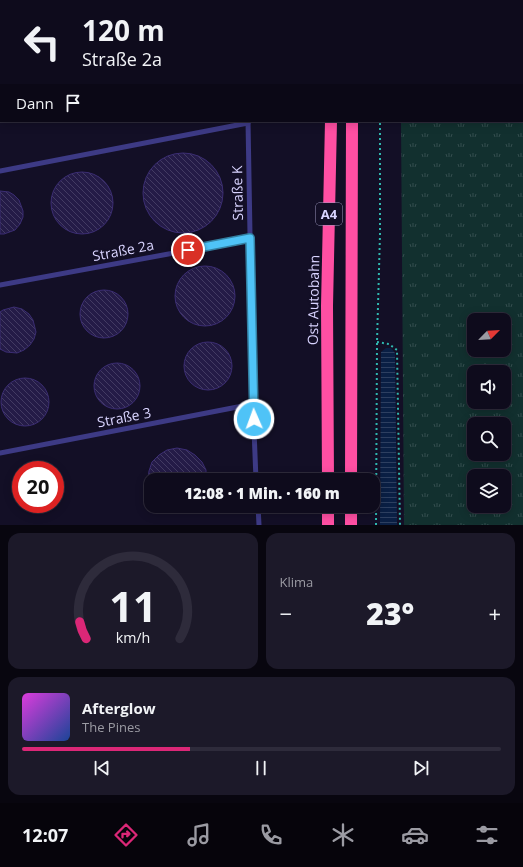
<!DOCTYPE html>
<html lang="de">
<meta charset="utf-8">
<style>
body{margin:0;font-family:"Open Sans",sans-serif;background:#1c1929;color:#f1f3f6;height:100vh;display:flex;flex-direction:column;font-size:15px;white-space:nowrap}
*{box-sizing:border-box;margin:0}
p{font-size:13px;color:#9b9ba3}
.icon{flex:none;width:22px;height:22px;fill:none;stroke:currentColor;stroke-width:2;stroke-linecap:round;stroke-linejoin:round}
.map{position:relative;height:525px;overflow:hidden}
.drawer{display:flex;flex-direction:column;gap:8px;padding:8px;background:#08060f;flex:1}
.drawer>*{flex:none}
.banner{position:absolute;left:0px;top:0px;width:523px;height:122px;box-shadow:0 2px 10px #0003,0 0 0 1px #2e2b3b;background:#0e0b1c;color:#f1f3f6;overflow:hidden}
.needle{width:26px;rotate:66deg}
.tools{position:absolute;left:467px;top:313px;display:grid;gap:8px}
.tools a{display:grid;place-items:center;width:44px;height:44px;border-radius:8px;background:#0e0b1c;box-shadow:0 2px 10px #0003,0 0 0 1px #2e2b3b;font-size:20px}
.speed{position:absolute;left:12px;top:461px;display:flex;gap:8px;font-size:20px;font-weight:700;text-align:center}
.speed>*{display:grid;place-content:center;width:52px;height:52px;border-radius:50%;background:#0e0b1c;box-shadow:0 2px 10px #0003,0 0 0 1px #2e2b3b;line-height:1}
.speed .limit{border:6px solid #d22;background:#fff;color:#111}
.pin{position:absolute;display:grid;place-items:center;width:34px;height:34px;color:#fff;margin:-17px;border:2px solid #fff;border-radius:50%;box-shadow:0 1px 4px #0007}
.me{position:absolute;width:44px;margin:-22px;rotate:358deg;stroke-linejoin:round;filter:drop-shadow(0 0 3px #0008)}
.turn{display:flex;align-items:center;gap:14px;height:84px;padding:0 16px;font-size:18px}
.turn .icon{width:52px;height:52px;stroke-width:2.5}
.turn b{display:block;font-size:28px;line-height:34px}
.then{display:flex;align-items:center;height:38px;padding:0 16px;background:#0003;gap:8px;font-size:15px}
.big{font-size:30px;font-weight:800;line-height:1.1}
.drawer .widget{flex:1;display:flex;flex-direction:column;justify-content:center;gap:6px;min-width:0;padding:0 14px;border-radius:12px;background:#1c1929}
.drawer .dial{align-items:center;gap:0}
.dial svg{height:104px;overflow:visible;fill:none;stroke:#2e2b3b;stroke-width:7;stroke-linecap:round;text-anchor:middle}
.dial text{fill:#f1f3f6;stroke:none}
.song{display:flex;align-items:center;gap:12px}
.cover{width:48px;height:48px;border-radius:6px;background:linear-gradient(135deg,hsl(300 70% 55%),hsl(220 70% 35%))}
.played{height:4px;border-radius:2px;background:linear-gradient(90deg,#db2777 35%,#2e2b3b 35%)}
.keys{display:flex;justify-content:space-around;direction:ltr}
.heat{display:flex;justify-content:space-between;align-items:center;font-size:22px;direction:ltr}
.drawer .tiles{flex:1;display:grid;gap:8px;grid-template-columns:1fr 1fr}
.widget:last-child{grid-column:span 2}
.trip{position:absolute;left:144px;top:473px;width:236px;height:40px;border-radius:12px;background:#0e0b1c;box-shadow:0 2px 10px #0003,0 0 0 1px #2e2b3b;font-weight:800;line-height:40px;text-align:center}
.tab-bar{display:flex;height:64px;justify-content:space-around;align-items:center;background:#06040b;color:#9b9ba3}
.tab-bar .icon{width:28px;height:28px}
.tab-bar .active{color:#db2777}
.tab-bar b{font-size:18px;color:#f1f3f6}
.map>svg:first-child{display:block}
.grass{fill:url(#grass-tufts);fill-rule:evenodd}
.water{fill:url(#water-rules)}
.building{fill:url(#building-back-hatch);stroke:#3b2d73}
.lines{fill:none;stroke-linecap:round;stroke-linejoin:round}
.path{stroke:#2fb8b0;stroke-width:2;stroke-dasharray:2 3;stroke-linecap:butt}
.service{stroke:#3d3a85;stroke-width:5}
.motorway{stroke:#ff4fa3;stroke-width:12}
.route-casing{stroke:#337fa1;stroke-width:10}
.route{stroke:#4fc3f7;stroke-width:7}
.labels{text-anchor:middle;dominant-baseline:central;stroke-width:4;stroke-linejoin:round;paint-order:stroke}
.shield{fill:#130f26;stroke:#9e99be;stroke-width:1}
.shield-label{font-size:13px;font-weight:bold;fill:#d9d4ff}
.street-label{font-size:14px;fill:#d9d4ff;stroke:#130f26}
</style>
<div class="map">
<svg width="523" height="525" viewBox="0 0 523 525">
<defs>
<pattern id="grass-tufts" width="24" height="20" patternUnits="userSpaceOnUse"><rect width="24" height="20" fill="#12302f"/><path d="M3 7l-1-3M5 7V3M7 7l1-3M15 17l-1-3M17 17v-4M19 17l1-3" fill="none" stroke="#344d4e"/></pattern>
<pattern id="water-rules" width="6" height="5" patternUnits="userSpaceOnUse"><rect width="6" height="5" fill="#0a1f44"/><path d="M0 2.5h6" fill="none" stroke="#2d3f60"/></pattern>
<pattern id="building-back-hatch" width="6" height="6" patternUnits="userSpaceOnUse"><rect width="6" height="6" fill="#241b47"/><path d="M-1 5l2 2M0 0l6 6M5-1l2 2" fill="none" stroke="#433b63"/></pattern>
</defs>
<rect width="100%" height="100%" fill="#130f26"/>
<path class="grass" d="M 400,0 L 523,0 L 523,525 L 404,525 L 401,121 L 522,121 L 522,1 ZM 474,320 L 504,320 L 504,350 L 474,350 ZM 474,372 L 504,372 L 504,402 L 474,402 ZM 474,424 L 504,424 L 504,454 L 474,454 ZM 474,476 L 504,476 L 504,506 L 474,506 Z"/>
<polygon class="water" points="386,348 391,348 395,353 397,525 380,525 381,352"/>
<g class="building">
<rect x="0" y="54" width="1" height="58"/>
<circle cx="183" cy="193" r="40"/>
<circle cx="82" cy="203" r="31"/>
<polygon points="0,191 9,192 14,195 19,200 23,211 23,217 20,224 15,230 4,234 0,234"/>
<circle cx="205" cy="296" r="30"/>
<circle cx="104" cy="314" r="24"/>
<polygon points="14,307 22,309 29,314 33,320 36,332 34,339 30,345 24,350 17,353 6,352 0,349 0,312 3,310"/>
<circle cx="208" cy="366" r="24"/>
<circle cx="117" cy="386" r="23"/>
<circle cx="25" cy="402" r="24"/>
<polygon points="177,448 187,450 195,455 202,462 206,470 206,480 151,480 151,491 148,480 149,471 152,462 159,455 167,450"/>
</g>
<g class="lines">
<g class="path">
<polyline points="383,1 383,0"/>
<polyline points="377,342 389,344 397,350 400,525"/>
<polyline points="376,525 377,342 380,234 380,121"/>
</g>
<g class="service">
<polyline points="247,0 247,1"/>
<polyline points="36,1 41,0"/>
<polyline points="0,8 1,8"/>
<polyline points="248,121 253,404 256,480"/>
<polyline points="0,171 248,123"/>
<polyline points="0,285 250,239"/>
<polyline points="0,453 253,404"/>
<polyline points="258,506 259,525"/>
</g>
<g class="motorway">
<polyline points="333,1 333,0"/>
<polyline points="354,1 354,0"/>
<polyline points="328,480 327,306 331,121"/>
<polyline points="351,480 352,121"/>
<polyline points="328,506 328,525"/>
<polyline points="351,506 351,525"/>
</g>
</g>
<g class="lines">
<g class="route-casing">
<polyline id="route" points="188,250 250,238 254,419"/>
</g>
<use href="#route" class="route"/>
</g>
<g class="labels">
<rect class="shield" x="316" y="203" width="26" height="22" rx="3"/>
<g class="shield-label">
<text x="329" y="214">A4</text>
</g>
<g class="street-label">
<text transform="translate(237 193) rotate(-91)">Straße K</text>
<text transform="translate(123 250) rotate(-11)">Straße 2a</text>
<text transform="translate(313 300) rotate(-89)">Ost Autobahn</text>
<text transform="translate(124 417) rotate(-11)">Straße 3</text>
</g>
</g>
</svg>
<div class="tools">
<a><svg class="needle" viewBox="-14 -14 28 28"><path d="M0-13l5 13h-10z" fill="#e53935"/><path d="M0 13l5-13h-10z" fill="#9b9ba3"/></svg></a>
<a><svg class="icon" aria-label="sound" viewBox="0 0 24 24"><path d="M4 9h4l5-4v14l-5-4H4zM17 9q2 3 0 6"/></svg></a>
<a><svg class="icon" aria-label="search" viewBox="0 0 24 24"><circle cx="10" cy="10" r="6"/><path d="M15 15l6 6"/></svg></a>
<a><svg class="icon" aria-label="layers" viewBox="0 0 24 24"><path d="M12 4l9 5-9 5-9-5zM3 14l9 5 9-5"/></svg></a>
</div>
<div class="speed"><div class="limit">20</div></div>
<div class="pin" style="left:188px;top:250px;background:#d93025"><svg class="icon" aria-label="arrive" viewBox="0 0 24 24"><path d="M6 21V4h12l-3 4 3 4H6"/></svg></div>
<svg class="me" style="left:254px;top:419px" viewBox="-20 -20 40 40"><circle r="17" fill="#4fc3f7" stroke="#fff" stroke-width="3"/><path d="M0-11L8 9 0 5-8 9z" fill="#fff"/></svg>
<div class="trip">12:08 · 1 Min. · 160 m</div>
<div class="banner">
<div class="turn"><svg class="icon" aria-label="left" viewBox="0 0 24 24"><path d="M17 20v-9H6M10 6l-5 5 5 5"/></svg><div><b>120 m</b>Straße 2a</div></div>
<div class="then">Dann<svg class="icon" aria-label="arrive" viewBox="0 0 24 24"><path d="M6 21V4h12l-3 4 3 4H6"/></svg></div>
</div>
</div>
<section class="drawer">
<div class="tiles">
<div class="widget dial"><svg viewBox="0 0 100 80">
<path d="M14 69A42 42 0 1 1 86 69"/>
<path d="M14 69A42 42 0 0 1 9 56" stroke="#db2777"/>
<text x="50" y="56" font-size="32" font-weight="700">11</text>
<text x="50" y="72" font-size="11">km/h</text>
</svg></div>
<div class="widget"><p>Klima</p>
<div class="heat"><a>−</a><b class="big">23°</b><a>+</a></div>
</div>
<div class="widget">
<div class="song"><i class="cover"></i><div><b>Afterglow</b><p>The Pines</p></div></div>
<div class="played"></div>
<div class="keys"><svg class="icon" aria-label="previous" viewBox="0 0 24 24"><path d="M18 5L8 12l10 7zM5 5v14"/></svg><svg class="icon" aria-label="pause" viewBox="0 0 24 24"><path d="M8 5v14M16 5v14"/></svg><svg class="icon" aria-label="next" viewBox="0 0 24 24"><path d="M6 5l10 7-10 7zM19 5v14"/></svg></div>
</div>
</div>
</section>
<nav class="tab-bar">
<b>12:07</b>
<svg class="icon active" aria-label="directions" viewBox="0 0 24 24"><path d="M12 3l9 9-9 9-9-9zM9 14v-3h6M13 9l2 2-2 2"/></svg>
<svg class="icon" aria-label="music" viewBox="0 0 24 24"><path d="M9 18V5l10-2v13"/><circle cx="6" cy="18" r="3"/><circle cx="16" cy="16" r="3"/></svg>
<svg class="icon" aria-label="phone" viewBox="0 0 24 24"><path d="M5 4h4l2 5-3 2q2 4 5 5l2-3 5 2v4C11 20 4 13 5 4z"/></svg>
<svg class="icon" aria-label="climate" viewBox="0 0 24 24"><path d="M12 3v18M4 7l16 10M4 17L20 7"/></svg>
<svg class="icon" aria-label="car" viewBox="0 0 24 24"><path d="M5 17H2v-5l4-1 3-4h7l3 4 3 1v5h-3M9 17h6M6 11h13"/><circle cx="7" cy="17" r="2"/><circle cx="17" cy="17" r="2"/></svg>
<svg class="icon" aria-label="filters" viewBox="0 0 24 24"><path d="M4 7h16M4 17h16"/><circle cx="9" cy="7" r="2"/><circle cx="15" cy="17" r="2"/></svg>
</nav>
